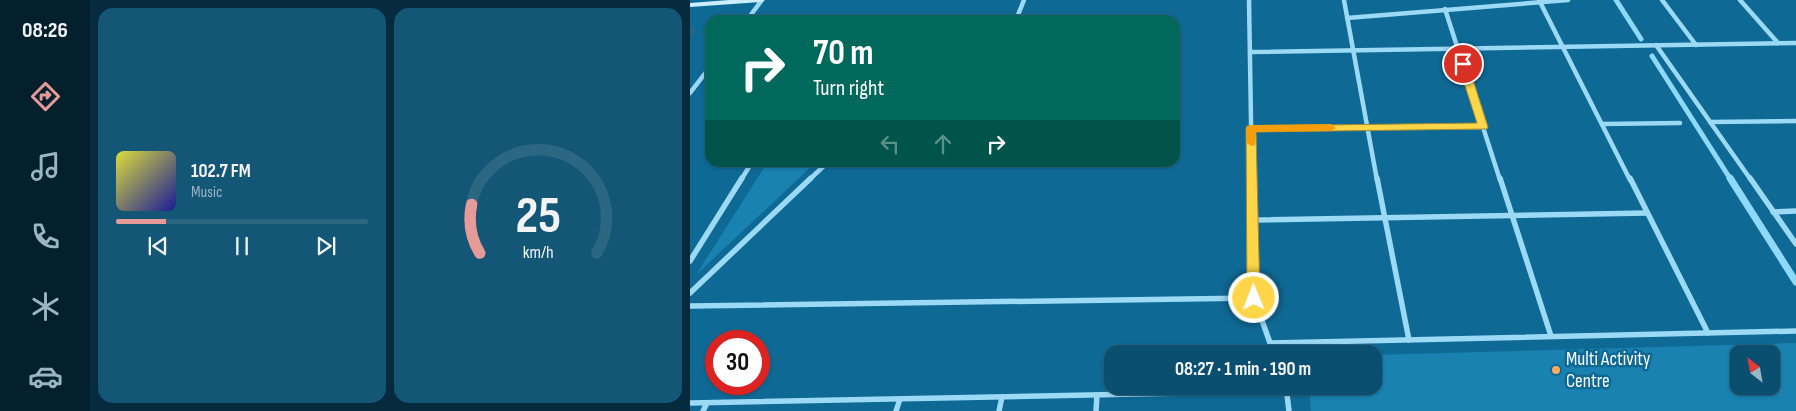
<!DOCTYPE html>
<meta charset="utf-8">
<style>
body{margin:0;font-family:"Sofia Sans Condensed",sans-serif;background:#145675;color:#f1f3f6;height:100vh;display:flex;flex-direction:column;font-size:19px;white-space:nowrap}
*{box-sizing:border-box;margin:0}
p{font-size:16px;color:#9ab5c3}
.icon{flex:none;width:28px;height:28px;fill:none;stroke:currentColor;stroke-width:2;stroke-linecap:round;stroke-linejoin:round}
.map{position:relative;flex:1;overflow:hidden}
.drawer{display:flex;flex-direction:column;gap:8px;padding:8px;background:#062b3e;width:600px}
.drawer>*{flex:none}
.banner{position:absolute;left:15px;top:15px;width:475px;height:152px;border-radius:15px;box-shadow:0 1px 4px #0004,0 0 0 1px #2b6683;background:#00695c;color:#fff;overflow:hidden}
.needle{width:32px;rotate:329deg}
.fabs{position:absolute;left:1040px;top:345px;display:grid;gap:10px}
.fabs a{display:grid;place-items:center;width:50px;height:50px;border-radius:10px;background:#0b4f70;box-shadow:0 1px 4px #0004,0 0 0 1px #2b6683;font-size:25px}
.speed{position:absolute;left:15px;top:330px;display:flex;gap:10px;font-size:25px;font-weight:700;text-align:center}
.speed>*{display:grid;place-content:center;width:65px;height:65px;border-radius:50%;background:#0b4f70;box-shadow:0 1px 4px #0004,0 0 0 1px #2b6683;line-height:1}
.speed .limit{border:8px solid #d22;background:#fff;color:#111}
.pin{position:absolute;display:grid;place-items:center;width:42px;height:42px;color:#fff;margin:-21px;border:2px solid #fff;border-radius:50%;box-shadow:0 1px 5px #0007}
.me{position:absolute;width:55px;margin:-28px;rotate:359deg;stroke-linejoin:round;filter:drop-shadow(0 0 4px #0008)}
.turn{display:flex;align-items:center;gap:18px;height:105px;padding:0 25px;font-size:22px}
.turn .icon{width:65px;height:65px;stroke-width:2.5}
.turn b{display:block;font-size:35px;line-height:42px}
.lanes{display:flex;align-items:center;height:48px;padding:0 25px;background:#0003;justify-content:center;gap:25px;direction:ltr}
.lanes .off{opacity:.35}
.drawer .card{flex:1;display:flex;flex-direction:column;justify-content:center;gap:8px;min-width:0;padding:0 18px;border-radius:15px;background:#145675}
.drawer .dial{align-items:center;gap:0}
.dial svg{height:130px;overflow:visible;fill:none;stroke:#2b6683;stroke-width:7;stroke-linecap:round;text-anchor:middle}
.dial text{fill:#f1f3f6;stroke:none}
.song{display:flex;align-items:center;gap:15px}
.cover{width:60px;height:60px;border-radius:8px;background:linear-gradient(135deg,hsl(60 70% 55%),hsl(240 70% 35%))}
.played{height:5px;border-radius:2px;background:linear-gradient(90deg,#e69b98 20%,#2b6683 20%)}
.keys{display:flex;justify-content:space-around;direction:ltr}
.drawer .tiles{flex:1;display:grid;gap:8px;grid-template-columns:repeat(2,1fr)}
.trip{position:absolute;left:414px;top:345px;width:278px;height:50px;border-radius:15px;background:#0b4f70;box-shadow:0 1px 4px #0004,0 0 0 1px #2b6683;font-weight:700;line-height:50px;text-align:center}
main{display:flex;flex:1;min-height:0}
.dock{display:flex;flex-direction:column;width:90px;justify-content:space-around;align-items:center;background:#04202d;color:#9ab5c3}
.dock .icon{width:35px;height:35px}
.dock .active{color:#e69b98}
.dock b{font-size:22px;color:#f1f3f6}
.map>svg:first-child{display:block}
.green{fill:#1982b1;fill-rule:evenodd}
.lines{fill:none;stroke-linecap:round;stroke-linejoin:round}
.stream-far1{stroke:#8ed8f8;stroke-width:5}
.stream{stroke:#8ed8f8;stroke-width:7}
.street-far1{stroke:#9cd9f4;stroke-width:4.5}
.street{stroke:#9cd9f4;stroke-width:5.5}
.secondary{fill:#ccedfd;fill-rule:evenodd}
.shaded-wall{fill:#266784}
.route{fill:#ffd54a;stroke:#a68a30}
.slow{fill:#f59e0b}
.poi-dot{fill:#ffab60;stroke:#0f6995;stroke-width:2}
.labels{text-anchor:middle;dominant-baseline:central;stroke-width:5;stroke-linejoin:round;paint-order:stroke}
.near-poi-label{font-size:19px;fill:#fff;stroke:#0f6995;text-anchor:start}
</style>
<main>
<nav class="dock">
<b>08:26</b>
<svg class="icon active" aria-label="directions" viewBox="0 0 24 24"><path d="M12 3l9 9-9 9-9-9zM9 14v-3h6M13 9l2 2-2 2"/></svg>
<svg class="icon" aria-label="music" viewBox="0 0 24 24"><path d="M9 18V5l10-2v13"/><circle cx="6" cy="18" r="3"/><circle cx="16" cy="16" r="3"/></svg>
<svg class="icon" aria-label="phone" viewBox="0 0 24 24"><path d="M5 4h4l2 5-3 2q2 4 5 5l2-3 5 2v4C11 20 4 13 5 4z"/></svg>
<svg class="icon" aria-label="climate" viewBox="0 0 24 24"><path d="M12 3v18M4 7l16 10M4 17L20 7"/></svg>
<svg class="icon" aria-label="car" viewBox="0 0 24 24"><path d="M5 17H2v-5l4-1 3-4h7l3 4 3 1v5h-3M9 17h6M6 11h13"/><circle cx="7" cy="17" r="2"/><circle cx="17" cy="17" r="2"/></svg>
</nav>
<section class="drawer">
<div class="tiles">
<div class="card">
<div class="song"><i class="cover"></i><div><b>102.7 FM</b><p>Music</p></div></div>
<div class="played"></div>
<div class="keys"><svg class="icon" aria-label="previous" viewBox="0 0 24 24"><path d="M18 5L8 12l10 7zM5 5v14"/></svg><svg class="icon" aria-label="pause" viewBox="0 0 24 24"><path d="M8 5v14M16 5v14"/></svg><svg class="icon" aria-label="next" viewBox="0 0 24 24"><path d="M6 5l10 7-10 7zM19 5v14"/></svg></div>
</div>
<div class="card dial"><svg viewBox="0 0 100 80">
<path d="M14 69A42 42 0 1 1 86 69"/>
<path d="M14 69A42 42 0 0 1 9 39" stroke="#e69b98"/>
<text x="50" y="56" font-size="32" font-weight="700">25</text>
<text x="50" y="72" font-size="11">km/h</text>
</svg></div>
</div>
</section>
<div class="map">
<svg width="1106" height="411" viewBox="0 0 1106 411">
<rect width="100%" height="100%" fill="#0f6995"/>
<g class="green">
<polygon points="77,163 125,163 6,275"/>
<path d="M 1106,343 L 1106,411 L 621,411 L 619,386 L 682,386 L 683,355 ZM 1049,354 L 1081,354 L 1081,386 L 1049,386 Z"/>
</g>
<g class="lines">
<g class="stream-far1">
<polyline points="926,0 951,39"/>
<polyline points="962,56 1041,180"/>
</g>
<polyline class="stream" points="1040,178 1106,282"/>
<g class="street-far1">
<polyline points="559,0 562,180"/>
<polyline points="654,0 687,180"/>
<polyline points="849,0 940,180"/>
<polyline points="972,0 1006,45"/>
<polyline points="1050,0 1088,43"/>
<polyline points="755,9 810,180"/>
<polyline points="657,18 878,0"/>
<polyline points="57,20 72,0"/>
<polyline points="326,20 334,0"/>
<polyline points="966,45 1061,180"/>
<polyline points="560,52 1106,43"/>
<polyline points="0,93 20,67"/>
<polyline points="1020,122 1106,121"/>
<polyline points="912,124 990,123"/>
<polyline points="561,128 793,127"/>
<polyline points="51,180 62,162"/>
<polyline points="119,180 138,162"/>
</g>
<g class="street">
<polyline points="562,178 564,298 584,354"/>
<polyline points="687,178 719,340"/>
<polyline points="810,178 861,336"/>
<polyline points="940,178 1018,333"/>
<polyline points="1060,178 1106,244"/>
<polyline points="1083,212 1106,211"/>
<polyline points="562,220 957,213"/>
<polyline points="0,261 52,178"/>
<polyline points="0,293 121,178"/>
<polyline points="0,306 564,298"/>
<polyline points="580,343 1106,331"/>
<polyline points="596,386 599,411"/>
<polyline points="0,403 597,391"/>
<polyline points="13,411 17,403"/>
<polyline points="206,411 210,399"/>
<polyline points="309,411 312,397"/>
<polyline points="406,411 407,395"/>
</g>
<polygon class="secondary" points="39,0 75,0 71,2 0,7 0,3"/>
</g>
<polygon class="shaded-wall" points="0,25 6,31 0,39"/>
<polygon class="route" points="773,61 778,64 798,127 797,129 566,132 570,298 568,302 564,303 559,302 557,298 556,128 557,126 787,123 768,64"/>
<polygon class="slow" points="641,124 646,128 641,131 566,132 565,145 561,146 556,142 556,128 561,125"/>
<circle class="poi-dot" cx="866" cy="370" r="5"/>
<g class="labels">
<g class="near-poi-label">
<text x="876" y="359">Multi Activity<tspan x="876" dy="22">Centre</tspan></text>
</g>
</g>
</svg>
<div class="fabs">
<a><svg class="needle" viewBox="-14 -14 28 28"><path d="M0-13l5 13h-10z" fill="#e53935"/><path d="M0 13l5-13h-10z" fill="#9ab5c3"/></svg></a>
</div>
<div class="speed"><div class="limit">30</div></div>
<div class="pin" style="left:773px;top:64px;background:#d93025"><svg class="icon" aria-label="arrive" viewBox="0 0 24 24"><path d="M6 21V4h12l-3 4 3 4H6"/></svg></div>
<svg class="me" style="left:564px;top:298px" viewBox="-20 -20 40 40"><circle r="17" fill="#ffd54a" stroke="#fff" stroke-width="3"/><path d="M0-11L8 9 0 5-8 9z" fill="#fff"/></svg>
<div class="trip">08:27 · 1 min · 190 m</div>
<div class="banner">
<div class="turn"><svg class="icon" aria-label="right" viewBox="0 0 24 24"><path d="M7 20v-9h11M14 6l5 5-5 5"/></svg><div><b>70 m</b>Turn right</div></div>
<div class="lanes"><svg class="icon off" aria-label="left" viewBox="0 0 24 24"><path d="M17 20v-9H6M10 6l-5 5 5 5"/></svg><svg class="icon off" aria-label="ahead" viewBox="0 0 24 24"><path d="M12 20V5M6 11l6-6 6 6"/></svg><svg class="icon" aria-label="right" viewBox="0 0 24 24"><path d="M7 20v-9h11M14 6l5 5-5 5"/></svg></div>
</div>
</div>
</main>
